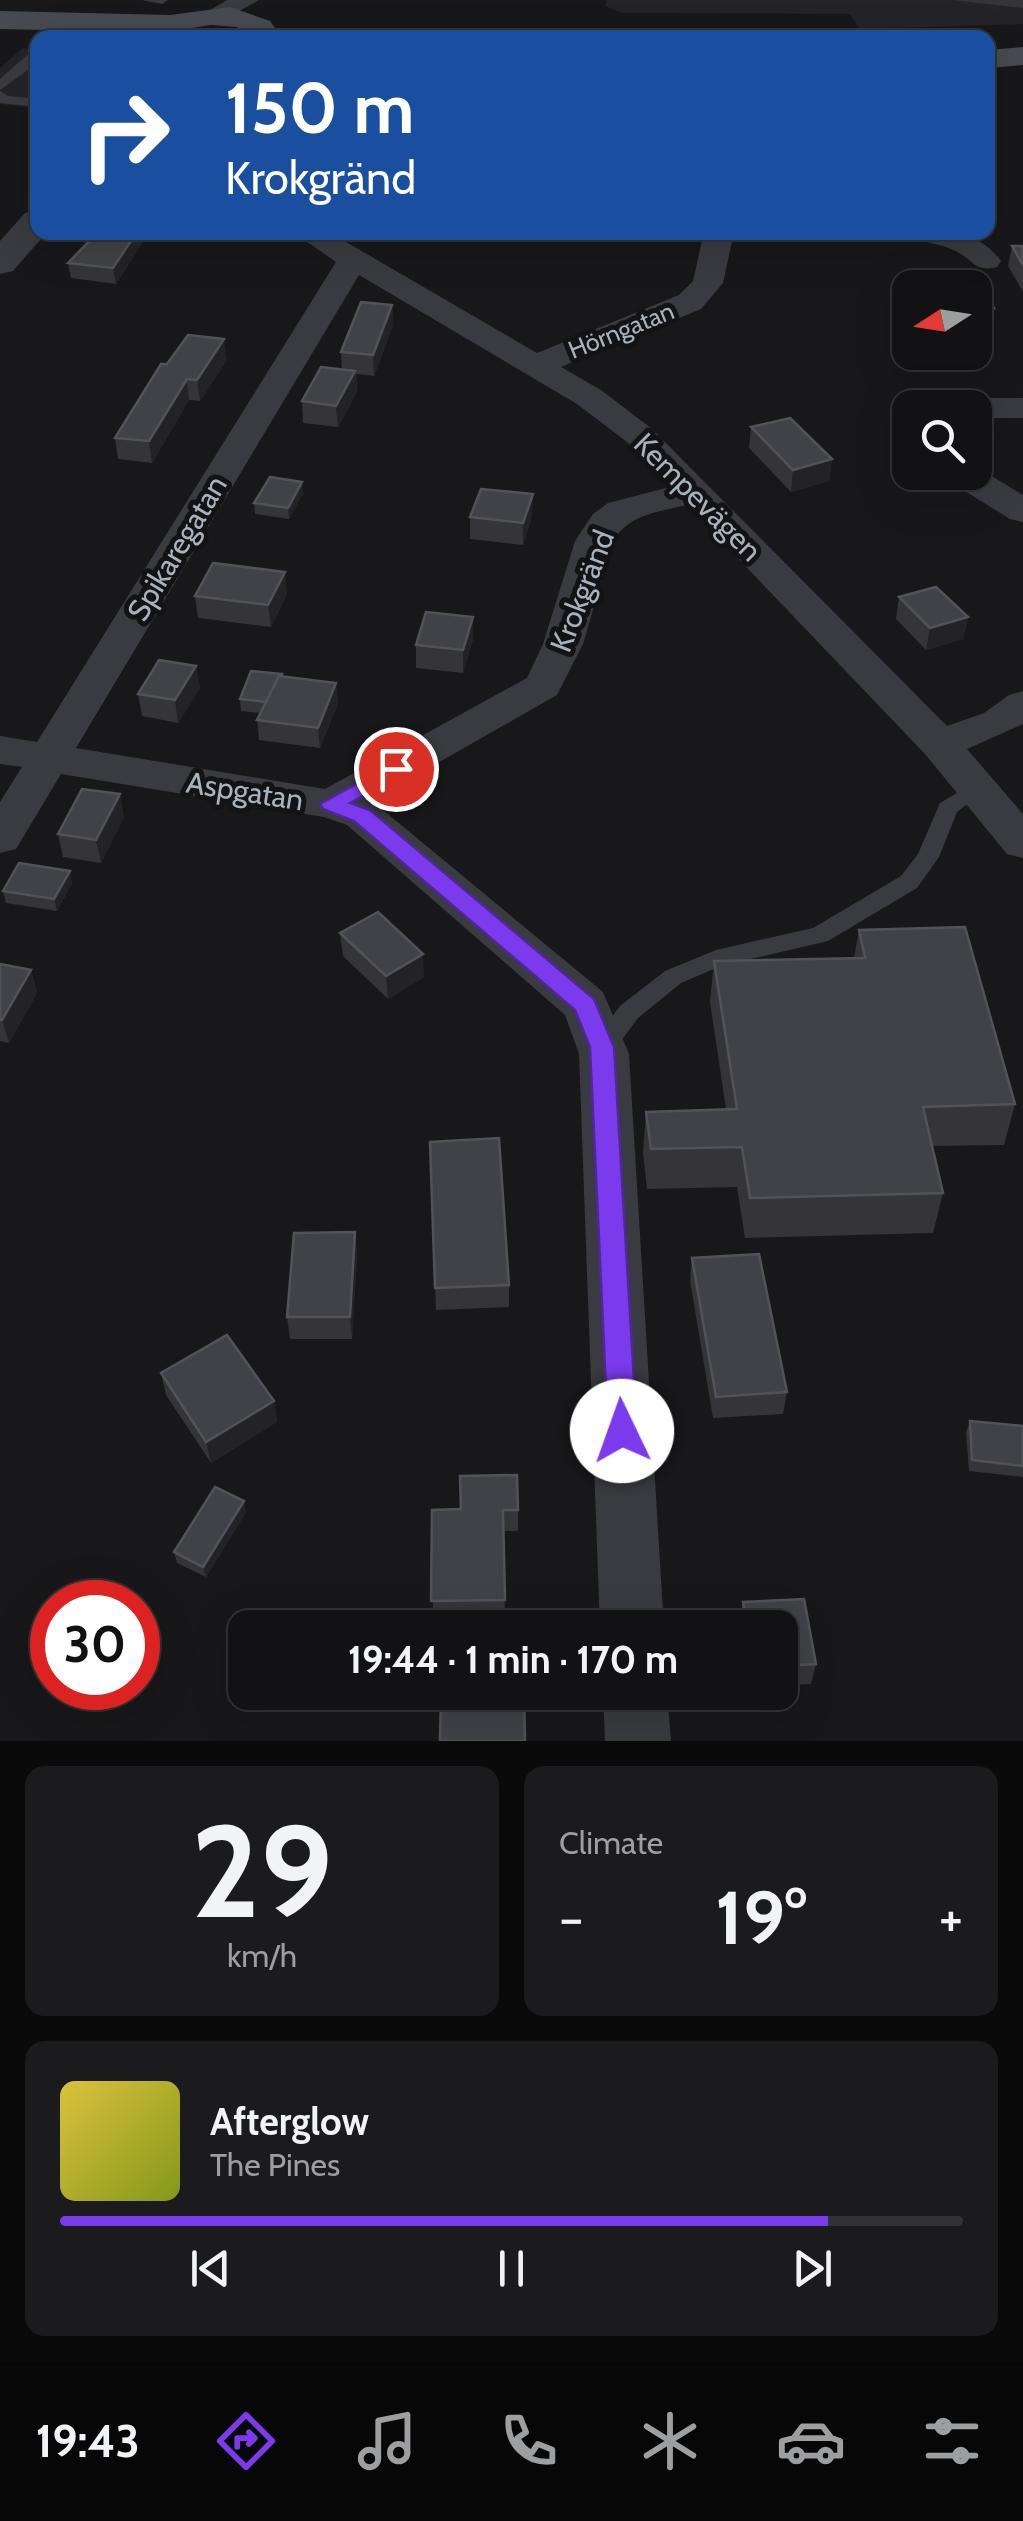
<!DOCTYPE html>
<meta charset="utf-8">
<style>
body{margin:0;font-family:Cabin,sans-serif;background:#1b1b1d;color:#f1f3f6;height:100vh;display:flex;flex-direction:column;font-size:38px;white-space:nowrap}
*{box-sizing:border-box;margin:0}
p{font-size:32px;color:#9c9ea0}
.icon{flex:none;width:55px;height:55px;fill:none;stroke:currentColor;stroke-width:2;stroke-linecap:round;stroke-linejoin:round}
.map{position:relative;height:1741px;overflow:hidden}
.panel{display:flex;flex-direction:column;gap:25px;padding:25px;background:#0a0a0b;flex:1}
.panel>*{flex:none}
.top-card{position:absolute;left:30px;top:30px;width:965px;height:210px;border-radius:20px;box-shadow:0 10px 40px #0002,0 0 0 2px #313234;background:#1a4fa0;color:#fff;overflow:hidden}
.needle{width:65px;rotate:258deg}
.tools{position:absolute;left:892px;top:270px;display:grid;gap:20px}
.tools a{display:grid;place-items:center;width:100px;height:100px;border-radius:20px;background:#121214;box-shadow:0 10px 40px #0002,0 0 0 2px #313234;font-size:50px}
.speed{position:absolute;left:30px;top:1580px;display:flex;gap:20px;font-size:50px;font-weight:700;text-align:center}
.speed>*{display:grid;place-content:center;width:130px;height:130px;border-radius:50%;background:#121214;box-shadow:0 10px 40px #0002,0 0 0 2px #313234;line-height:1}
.speed .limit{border:15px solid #d22;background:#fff;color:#111}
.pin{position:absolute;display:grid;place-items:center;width:85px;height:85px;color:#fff;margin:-42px;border:5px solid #fff;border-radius:50%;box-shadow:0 2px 10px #0007}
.me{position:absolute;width:110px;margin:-55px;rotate:357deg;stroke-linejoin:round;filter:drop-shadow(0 0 8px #0008)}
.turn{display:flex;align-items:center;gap:35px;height:210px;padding:0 30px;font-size:45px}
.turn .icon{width:130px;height:130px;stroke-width:2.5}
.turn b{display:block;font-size:70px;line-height:85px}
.big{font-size:75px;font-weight:800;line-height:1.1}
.panel .card{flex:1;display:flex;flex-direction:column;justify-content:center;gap:15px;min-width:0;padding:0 35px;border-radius:20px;background:#1b1b1d}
.panel .dial{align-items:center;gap:0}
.dial b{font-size:130px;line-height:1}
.song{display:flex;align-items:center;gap:30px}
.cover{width:120px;height:120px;border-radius:15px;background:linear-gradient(135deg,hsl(50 70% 55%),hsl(70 70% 35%))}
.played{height:10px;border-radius:5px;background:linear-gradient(90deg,#7c3aed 85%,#313234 85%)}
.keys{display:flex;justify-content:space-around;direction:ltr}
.heat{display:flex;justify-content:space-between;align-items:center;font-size:55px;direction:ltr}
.panel .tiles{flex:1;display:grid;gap:25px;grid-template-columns:1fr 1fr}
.card:last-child{grid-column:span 2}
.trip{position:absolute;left:228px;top:1610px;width:570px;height:100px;border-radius:20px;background:#121214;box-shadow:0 10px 40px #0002,0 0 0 2px #313234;font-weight:800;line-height:100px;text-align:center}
.dock{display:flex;height:160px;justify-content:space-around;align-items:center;background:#070708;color:#9c9ea0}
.dock .icon{width:70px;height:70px}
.dock .on{color:#7c3aed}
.dock b{font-size:45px;color:#f1f3f6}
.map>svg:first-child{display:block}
.built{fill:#242428}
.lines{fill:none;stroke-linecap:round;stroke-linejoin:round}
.service{fill:#393b40;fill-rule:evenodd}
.minor{fill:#393b40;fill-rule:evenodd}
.tertiary{fill:#393b40;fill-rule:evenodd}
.secondary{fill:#474a50;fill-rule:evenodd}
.wall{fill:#343439}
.shaded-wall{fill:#232327}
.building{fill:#404247;stroke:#515359;stroke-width:2.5}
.route{fill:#7c3aed;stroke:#51269a;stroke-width:2.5}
.labels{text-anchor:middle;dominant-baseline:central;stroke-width:10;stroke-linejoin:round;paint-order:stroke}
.far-street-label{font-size:25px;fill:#a9b1bc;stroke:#131316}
.street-label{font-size:30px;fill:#a9b1bc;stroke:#131316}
</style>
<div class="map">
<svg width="1023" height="1741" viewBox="0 0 1023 1741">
<rect width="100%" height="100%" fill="#18181b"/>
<g class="built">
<polygon points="607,0 1023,0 1023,24 860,29 850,14 622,13 605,6"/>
<polygon points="23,48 37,50 37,108 0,104 0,68"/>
</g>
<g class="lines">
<g class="service">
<polygon points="142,0 168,0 162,4"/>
<polygon points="27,55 38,55 38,63 0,90 0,79"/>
<polygon points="0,91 8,96 38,99 38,107 0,103"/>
<polygon points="977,781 988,788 957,812 939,857 917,888 828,941 721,966 681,983 638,1018 611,1054 593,1054 590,1047 620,1006 665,971 716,950 813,928 901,876 918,854 940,803"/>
</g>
<g class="minor">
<polygon points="227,0 259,0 221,21 203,21 200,16"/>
<path d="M 293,232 L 329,232 L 537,353 L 679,295 L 693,281 L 704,232 L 734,232 L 723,283 L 701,309 L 561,367 L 601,390 L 651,428 L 947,726 L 984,713 L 1009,695 L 1023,691 L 1023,724 L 967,749 L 1023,814 L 1023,858 L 1007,854 L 925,754 L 687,505 C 658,512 629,514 613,541 L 583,644 L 557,695 L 369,802 L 377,805 L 603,992 L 629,1054 L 664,1628 L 600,1628 L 579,1054 L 565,1015 L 347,825 L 324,817 L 61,774 L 16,849 L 0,853 L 0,802 L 22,767 L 0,764 L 0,736 L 37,742 L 336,262 ZM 359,275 L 577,404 L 627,442 L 670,487 L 608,503 L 593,514 L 575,541 L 543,644 L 527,678 L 325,789 L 76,748 Z"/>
<path d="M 909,232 C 945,232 978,229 1001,261 L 997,267 C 977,272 975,263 961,254 C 948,245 927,243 913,238 Z"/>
<polygon points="975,398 1023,398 1023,418 975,418 975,408 958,408 963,401"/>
<polygon points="975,466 1023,495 1023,522 1010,519 947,480 943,472 975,472"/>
<polygon points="603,1692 667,1692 671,1741 605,1741"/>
</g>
<polygon class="tertiary" points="38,210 38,232 47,232 13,271 0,274 0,241 25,213"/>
<g class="secondary">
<polygon points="230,7 270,21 282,38 251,38 237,27 211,25 185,29 168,38 134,38 138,32 0,29 0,11 170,15"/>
<polygon points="1023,47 1023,65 988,68 988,50"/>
</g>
</g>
<g class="wall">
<polygon points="952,0 1023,0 1023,8"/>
<polygon points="149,232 116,284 71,278 68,263"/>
<polygon points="1012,246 1023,246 1023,292 1008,266"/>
<polygon points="973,272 994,308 990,329 975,330 975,288 936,288 939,274"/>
<polygon points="392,305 393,325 374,376 356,374 357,392 338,427 303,423 302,401 342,370 341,352"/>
<polygon points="227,360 200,401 189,400 152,463 118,459 115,438 161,364"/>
<polygon points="751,427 832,459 829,481 791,492 749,448"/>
<polygon points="303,493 289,519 255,514 254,503"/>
<polygon points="532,516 523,545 470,539 470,517"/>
<polygon points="287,594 271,627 198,618 195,596"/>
<polygon points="899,597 968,617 963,639 926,650 896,619"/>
<polygon points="473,639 463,673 416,668 416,645"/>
<polygon points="196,666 200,688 178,723 142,716 138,694"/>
<polygon points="282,676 336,683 338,703 320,748 259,740 257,720 261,713 241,711 240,699"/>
<polygon points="124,817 101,863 63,857 58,834"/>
<polygon points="72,883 57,911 6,903 3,891"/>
<polygon points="859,930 1015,1104 1004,1145 932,1146 943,1193 933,1233 745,1238 737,1187 647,1189 643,1152 646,1112 726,1109 710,1002 714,961 854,958"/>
<polygon points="340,933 424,977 388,999 343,956"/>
<polygon points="0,964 31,970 37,993 9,1043 0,1041"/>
<polygon points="430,1142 509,1285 509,1307 436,1310"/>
<polygon points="355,1232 357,1255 352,1339 290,1339 287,1317"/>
<polygon points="692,1258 787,1392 783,1414 713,1418 690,1280"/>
<polygon points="161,1373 274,1401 277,1422 211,1463 166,1395"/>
<polygon points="970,1421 1023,1426 1023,1477 969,1471 966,1432"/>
<polygon points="432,1510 518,1510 518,1531 504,1531 505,1620 433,1622"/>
<polygon points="246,1512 206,1577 177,1563 174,1552"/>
<polygon points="804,1599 816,1664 811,1684 780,1686 780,1628 740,1628 739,1622 743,1602"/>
</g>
<g class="shaded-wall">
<polygon points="137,232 149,232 116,284 113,268"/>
<polygon points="392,305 393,325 374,376 373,355"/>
<polygon points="224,339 227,360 200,401 197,380"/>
<polygon points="355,371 357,392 338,427 336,406"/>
<polygon points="187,379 189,400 152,463 149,441"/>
<polygon points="832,459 829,481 791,492 793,470"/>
<polygon points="302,482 303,493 289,519 288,508"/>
<polygon points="533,494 532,516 523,545 523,523"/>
<polygon points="285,572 287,594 271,627 268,605"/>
<polygon points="473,617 473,639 463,673 463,650"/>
<polygon points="968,617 963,639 926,650 930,628"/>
<polygon points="196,666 200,688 178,723 175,700"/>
<polygon points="336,683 338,703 320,748 318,728"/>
<polygon points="120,794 124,817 101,863 96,840"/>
<polygon points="70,871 72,883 57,911 54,899"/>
<polygon points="423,954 424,977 388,999 386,976"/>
<polygon points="31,970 37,993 9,1043 2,1020"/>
<polygon points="355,1232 357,1255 352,1339 350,1317"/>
<polygon points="274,1401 277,1422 211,1463 206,1442"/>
<polygon points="244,1501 246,1512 206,1577 203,1567"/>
</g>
<g class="building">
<polygon points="98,232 137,232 113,268 68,263"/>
<polygon points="1012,246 1023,246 1023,265"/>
<polygon points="973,272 994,308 975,309 975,288 946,288 939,274"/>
<polygon points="361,302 392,305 373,355 341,352"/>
<polygon points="188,335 224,339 197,380 187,379 149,441 115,438 161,364 167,364"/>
<polygon points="321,367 355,371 336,406 302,401"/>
<polygon points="790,418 832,459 793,470 751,427"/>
<polygon points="270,477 302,482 288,508 254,503"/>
<polygon points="481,489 533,494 523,523 470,517"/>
<polygon points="213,563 285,572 268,605 195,596"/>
<polygon points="936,587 968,617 930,628 899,597"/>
<polygon points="426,612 473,617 463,650 416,645"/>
<polygon points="159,660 196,666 175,700 138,694"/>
<polygon points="251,671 282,674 281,676 279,676 266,702 240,699"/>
<polygon points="279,676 336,683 318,728 257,720"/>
<polygon points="82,789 120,794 96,840 58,834"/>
<polygon points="19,863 70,871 54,899 3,891"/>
<polygon points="378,912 423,954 386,976 340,933"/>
<polygon points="965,927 1015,1104 923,1107 943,1193 750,1198 742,1147 651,1149 646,1112 737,1109 714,961 865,958 859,930"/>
<polygon points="0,964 31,970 2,1020 0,1020"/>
<polygon points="499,1138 509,1285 435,1288 430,1142"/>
<polygon points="355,1232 350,1317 287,1317 294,1233"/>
<polygon points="759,1254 787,1392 716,1397 692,1258"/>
<polygon points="227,1335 274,1401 206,1442 161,1373"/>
<polygon points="970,1421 1023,1426 1023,1466 972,1460"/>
<polygon points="517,1475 518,1510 503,1510 505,1600 431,1601 432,1510 461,1509 460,1476"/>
<polygon points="215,1487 244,1501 203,1567 174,1552"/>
<polygon points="804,1599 816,1664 780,1666 780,1628 747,1628 743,1602"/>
<polygon points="441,1692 524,1692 525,1741 440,1741"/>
</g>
<polygon class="route" points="396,762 407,769 404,774 350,803 370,810 594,999 614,1047 637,1431 633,1441 622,1445 612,1441 608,1431 590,1047 575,1010 354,821 323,809 320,804"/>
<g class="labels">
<g class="far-street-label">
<text transform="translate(621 330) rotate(-22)">Hörngatan</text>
</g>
<g class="street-label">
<text transform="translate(698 497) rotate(45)">Kempevägen</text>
<text transform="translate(177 548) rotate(-59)">Spikaregatan</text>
<text transform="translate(582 591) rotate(-69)">Krokgränd</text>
<text transform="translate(245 791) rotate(9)">Aspgatan</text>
</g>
</g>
</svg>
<div class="tools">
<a><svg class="needle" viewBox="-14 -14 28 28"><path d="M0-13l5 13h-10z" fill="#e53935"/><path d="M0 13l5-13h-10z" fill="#9c9ea0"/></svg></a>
<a><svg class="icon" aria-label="search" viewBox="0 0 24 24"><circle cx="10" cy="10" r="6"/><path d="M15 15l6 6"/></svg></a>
</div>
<div class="speed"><div class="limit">30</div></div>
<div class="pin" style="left:396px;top:769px;background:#d93025"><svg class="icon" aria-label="arrive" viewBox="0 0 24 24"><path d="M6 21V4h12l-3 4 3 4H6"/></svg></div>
<svg class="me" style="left:622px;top:1431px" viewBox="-20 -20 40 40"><circle r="19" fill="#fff"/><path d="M0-13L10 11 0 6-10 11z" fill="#7c3aed"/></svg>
<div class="trip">19:44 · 1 min · 170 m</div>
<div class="top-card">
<div class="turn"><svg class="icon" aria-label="right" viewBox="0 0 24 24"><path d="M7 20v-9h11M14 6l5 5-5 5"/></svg><div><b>150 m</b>Krokgränd</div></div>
</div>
</div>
<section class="panel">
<div class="tiles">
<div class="card dial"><b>29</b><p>km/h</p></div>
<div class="card"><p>Climate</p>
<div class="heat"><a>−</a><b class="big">19°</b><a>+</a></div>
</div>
<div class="card">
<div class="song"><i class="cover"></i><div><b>Afterglow</b><p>The Pines</p></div></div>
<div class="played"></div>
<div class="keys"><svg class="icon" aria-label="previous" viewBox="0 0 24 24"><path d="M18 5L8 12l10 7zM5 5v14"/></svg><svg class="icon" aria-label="pause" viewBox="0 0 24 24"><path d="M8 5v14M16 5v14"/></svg><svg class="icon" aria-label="next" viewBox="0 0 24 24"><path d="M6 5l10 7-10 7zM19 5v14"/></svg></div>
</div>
</div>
</section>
<nav class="dock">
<b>19:43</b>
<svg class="icon on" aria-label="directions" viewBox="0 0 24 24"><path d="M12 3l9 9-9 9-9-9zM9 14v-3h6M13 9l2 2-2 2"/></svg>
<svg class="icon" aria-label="music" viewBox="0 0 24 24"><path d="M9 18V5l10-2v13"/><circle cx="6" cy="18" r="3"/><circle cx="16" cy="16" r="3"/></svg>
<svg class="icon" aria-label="phone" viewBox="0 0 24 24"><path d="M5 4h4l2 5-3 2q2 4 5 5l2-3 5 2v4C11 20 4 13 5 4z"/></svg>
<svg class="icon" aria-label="climate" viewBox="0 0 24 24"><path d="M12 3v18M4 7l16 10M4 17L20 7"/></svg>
<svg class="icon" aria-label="car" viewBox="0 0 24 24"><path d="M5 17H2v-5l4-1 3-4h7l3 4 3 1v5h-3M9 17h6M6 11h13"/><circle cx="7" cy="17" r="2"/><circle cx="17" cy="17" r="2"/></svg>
<svg class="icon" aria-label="filters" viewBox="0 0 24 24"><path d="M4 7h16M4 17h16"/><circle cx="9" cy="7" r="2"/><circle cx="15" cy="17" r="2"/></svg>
</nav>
